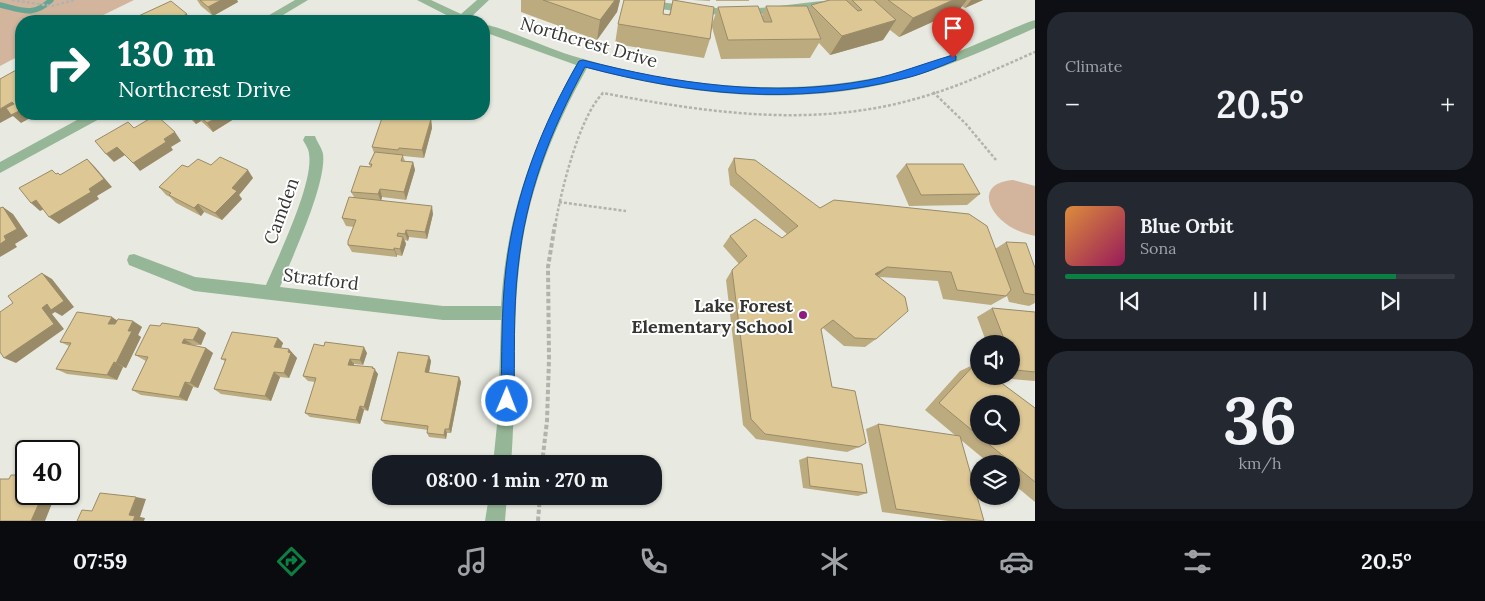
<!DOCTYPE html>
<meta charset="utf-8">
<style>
body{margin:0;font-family:Lora,serif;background:#242831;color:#f1f3f6;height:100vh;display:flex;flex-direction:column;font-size:19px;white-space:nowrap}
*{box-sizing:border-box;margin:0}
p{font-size:16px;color:#9ea1a6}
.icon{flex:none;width:28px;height:28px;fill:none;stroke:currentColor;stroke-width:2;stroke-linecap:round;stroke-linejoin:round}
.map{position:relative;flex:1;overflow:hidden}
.side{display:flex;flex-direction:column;gap:12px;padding:12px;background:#0d0f14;width:450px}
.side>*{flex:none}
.banner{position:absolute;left:15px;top:15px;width:475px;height:105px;border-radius:20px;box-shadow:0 1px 4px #0004;background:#00695c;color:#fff;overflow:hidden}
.buttons{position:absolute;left:970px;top:335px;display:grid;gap:10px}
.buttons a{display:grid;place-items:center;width:50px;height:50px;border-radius:50%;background:#171b24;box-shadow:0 1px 4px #0004;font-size:25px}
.speed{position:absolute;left:15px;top:440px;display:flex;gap:10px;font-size:25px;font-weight:700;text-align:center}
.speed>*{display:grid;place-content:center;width:65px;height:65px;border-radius:50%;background:#171b24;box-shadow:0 1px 4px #0004;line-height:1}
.speed .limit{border:2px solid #111;border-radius:8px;background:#fff;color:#111}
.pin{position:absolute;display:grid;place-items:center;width:42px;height:42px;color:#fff;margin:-51px -21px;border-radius:50% 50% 50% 0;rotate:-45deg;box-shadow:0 0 5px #0007}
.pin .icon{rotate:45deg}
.me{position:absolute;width:55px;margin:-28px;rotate:1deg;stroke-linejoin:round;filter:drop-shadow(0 0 4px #0008)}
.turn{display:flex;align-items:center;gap:18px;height:105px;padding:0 20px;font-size:22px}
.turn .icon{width:65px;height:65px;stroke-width:2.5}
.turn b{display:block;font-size:35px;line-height:42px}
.big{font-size:38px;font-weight:700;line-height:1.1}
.side .widget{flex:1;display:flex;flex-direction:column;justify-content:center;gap:8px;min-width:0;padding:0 18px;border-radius:20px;background:#242831}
.side .dial{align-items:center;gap:0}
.dial b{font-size:65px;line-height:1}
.song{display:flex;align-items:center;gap:15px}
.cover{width:60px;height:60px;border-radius:8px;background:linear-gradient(135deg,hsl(30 70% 55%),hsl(330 70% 35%))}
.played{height:5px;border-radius:2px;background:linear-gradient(90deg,#0b8043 85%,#363941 85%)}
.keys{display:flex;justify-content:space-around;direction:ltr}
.heat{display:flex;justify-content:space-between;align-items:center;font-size:28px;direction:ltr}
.trip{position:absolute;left:372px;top:455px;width:290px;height:50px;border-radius:20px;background:#171b24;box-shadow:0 1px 4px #0004;font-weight:700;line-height:50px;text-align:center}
.tabs{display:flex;height:80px;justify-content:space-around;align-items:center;background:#090b0e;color:#9ea1a6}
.tabs .icon{width:35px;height:35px}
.tabs .selected{color:#0b8043}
.tabs b{font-size:22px;color:#f1f3f6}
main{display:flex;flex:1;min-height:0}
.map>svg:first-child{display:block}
.green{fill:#d3b59d}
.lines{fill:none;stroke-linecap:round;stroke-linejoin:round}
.stream{stroke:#67a593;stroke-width:5.5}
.path-far1{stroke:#b2b3ac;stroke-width:2.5;stroke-dasharray:3 2;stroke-linecap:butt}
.path{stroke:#b2b3ac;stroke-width:4;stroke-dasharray:4.5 2.5;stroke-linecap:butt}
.minor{fill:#96b797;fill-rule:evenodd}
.wall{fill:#bdab80}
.shaded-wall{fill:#9a8b68}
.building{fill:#dcc795;stroke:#9a8b68}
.route{fill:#1a73e8;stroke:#114b97}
.poi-dot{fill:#8d1c7e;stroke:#fff;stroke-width:2}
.labels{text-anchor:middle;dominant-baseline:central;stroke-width:4;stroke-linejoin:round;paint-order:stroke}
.street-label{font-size:18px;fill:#353632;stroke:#fff}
.poi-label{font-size:18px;font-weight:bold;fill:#353632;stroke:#fff;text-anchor:end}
</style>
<main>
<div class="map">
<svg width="1035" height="521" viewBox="0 0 1035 521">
<rect width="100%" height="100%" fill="#e8eae1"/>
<g class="green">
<polygon points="0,0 134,0 91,21 21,21 21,55 0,66"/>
<path d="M 1013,180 L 1035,186 L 1035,236 C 1026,234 1017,231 1009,226 C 986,211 977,183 1013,180 Z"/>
</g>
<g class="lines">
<path class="stream" d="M 0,5 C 22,10 33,17 51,0"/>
<g class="path-far1">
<polyline points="12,0 52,6 75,0"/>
<polyline points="933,92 966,124 996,160"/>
<polyline points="559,202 626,211"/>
<path d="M 555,226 C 561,191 579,117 603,93 C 709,113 816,129 922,97 C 961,86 998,68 1035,52"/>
</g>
<g class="path">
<polyline points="542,464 547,421 549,359 548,267 555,224"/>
<polyline points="538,521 540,496"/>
</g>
<g class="minor">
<polygon points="295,0 308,0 273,21 259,21"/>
<polygon points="417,0 431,0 461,14 477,0 489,0 470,18 472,21 458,21"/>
<path d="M 623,0 C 661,0 698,9 736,9 C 774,9 810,0 846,0 L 841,3 C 769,20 700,18 628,3 Z"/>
<path d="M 1035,20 L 1035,28 C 990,48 945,69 897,81 C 795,107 687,95 587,68 C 555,126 530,186 521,252 C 511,322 517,393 511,464 L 493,464 L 498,415 L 501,320 L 443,320 L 194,291 L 129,265 L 127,260 L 129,255 L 134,254 L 195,277 L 266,285 C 278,257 314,183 309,154 C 309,149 305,144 303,140 L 305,136 L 315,136 C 317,142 322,148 323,154 C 327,183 292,258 280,287 L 443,306 L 501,306 C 506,216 533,143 576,65 L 484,32 L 484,24 C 513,31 544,47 573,56 C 676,87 792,99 897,73 C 930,65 962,50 993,37 C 1007,32 1021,24 1035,20 Z"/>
<polygon points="88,114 104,114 103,117 0,173 0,162"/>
<polygon points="489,496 507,496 505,521 485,521"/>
</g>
</g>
<g class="wall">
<polygon points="197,0 237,0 238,2 213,16 201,6"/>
<polygon points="521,0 620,0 617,12 597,40 521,12"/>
<polygon points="673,0 712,24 718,7 762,16 766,6 809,10 811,5 830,0 983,0 965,8 962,6 959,10 899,37 890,30 883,40 830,55 819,43 810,58 721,59 712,27 710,39 704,58 615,44 618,24 663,14 669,15"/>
<polygon points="692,0 710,0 710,1"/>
<rect x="716" y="0" width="33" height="1"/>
<polygon points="185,114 242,114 213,132 201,121 196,124"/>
<polygon points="393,114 414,114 415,117 431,119 432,128 424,158 403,156 405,161 413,162 415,170 406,200 382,197 381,200 433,214 427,239 409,237 408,241 405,240 406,244 402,256 397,255 397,257 352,252 348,245 354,227 346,226 342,218 354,197 351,192 371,167 369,164 374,153 372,147 391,119"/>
<polygon points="734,158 820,208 995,249 1006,242 1035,268 1035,303 1029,306 1009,302 1007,296 991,305 943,299 938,281 880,277 876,339 865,347 844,346 823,328 821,330 832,387 859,447 847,452 756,439 743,425 726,280 732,270 739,264 723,246 730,236 782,238 787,234 730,185 728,169"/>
<polygon points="906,164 980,194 967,205 909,206 896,176"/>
<polygon points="211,165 253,178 239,195 242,199 222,220 204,212 201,216 176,203 170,197 166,195 159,187 188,167"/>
<polygon points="992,308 1035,312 1035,381 999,378 999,376 1011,376 1011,344 987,344 977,317"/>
<polygon points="117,320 133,321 142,327 138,335 141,337 126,368 123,367 117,380 67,374 56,369 69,346 60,342"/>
<polygon points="160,326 199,328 206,333 201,345 191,345 206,348 213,353 198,388 193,387 187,401 141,395 132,390 146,361 144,360 135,355"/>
<polygon points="278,338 283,343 281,348 294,355 297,358 289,378 280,377 271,401 221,394 214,389 225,361 221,359"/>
<polygon points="367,353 363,365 354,364 354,365 374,369 378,374 368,411 364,410 360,424 310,417 305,413 315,382 308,381 303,376"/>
<polygon points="429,356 431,361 429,373 459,377 461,382 451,433 447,433 446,439 429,437 427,433 428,430 385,424 381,420"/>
<polygon points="975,364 1035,408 1035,502 1011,482 1011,464 990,464 961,440 984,521 948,521 882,512 866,429 878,424 956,436 925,410 960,371"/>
<polygon points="807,457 867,493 858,496 803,488 799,460"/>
</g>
<g class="shaded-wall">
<polygon points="221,0 237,0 238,2 213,16 208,7"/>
<polygon points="615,0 620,0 617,12 597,40 600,20"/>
<polygon points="953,0 967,0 959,10 899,37 913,18"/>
<polygon points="971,0 983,0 965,8"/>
<polygon points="187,14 191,21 173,21"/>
<polygon points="896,20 883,40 830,55 842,36"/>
<polygon points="12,102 21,110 21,114 38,114 21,123 13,116 0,123 0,109"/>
<polygon points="192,114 196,114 201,121 196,124 190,115"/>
<polygon points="223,114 242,114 213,132 207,123"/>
<polygon points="431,119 432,128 424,158 422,150"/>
<polygon points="175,132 181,141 171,147 173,150 140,171 133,163 164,139"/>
<polygon points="117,147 125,155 114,162 106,154"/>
<polygon points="87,159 95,167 112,187 97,196 99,199 59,224 49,217 89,189"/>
<polygon points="413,162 415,170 406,200 404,192"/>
<polygon points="248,170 253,178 239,195 242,199 222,220 215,213 232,188"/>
<polygon points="380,189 382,197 381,202 378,194"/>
<polygon points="36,200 46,208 40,211 31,203"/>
<polygon points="198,204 204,212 201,216 194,208"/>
<polygon points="432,206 433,214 427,239 425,232"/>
<polygon points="3,207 13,214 28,236 15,244 17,247 0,257 0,244 4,236"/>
<polygon points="406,230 409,237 408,241 405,234"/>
<polygon points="403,237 406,244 402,256 400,249"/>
<polygon points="394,248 397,255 397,257 394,250"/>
<polygon points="887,267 876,277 875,274"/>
<polygon points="42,273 52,279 74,307 62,316 55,312 52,314 64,329 16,363 4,358"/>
<polygon points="112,317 121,323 117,330 108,324"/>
<polygon points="133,321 142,327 138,335 141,337 126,368 116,363 128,331"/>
<polygon points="199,328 206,333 201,345 193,340"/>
<polygon points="278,338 283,343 279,353 274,347"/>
<polygon points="184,339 192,344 182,343"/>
<polygon points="364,347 367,353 363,365 360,360"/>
<polygon points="206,348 213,353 198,388 190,383"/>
<polygon points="289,349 297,358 289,378 284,373"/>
<polygon points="429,356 431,361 428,377 425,372"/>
<polygon points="350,359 354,364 352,370 348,365"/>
<polygon points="114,362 123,367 117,380 107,375"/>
<polygon points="373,367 378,374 368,411 364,407"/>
<polygon points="274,372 280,377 271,401 265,396"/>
<polygon points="459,377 461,382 451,433 449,429"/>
<polygon points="185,382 193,387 187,401 179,397"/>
<polygon points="360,406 364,410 360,424 356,420"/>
<polygon points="445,429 447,433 446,439 444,435"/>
<polygon points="42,494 51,494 50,495 55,496 45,521 31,521"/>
<polygon points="136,497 146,499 140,517 145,518 144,521 133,521 129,515"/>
</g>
<g class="building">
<polygon points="200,0 221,0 208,7"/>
<polygon points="543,0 615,0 600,20"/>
<polygon points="624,0 665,0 663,14 670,15 673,0 714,7 710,39 618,24"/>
<polygon points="830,0 846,0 858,11 862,10 852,0 874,0 896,20 842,36 811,5"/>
<polygon points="888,0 953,0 913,18"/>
<polygon points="171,1 187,14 173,21 130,21 133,20 132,19"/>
<polygon points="758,6 764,22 772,22 766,6 807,6 821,39 728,40 718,7"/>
<polygon points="18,69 21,73 21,110 11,115 6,108 14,104 12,102 0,109 0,79"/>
<polygon points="197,114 223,114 207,123"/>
<polygon points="393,114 412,114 411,117 431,119 422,150 399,148 398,150 372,147 382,118 391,119"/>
<polygon points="156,115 175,132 164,139 166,142 133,163 117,147 106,154 95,141 128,122 134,128"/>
<polygon points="375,152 403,155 401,161 413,162 404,192 380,189 378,194 351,192 360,166 371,167 372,164 369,164"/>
<polygon points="220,157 248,170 232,188 237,191 215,213 198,204 194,208 169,195 171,193 159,187 182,165 188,167 198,159 211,165"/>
<polygon points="734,158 755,160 820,208 834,200 969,214 987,226 1011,290 1006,296 957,290 951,272 887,267 875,274 905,297 908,311 876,339 855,338 833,320 821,329 832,387 855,391 866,443 859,447 765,434 751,419 732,270 747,256 730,236 755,219 782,238 798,226 736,173"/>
<polygon points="87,159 104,179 89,189 91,192 49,217 36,200 31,203 19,188 52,170 56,174 58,173 60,175"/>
<polygon points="906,164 963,164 980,194 921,195"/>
<polygon points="349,197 432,206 425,232 406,230 405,234 398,233 397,236 403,237 400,249 394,248 394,250 348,245 348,241 356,220 342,218"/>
<polygon points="3,207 17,229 4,236 6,240 0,244 0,208"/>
<polygon points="1006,242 1026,243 1035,268 1035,295 1024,293"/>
<polygon points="42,273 64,301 51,310 47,304 42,308 54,324 4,358 0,352 0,312 13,303 8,296"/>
<polygon points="992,308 1035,312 1035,372 1016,370 1011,358 1011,344 1006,344"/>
<polygon points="77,312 112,317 108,324 115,324 118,319 133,321 128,331 132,331 116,363 114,362 107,375 56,369 71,343 60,342"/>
<polygon points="162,323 199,328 193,340 184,339 182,343 206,348 190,383 185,382 179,397 132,390 148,357 135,355 150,325 160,326"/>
<polygon points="232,332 278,338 274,347 289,349 288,352 291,353 284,373 274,372 265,396 214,389 226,359 221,359"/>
<polygon points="325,342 364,347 360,360 350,359 348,365 373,367 372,368 375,369 364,407 360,406 356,420 305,413 316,378 303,376 314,344 324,346"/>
<polygon points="398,352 429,356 425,372 459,377 449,429 445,429 444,435 427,433 428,426 381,420"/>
<polygon points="975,364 979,367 979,376 992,376 1035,408 1035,482 979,436 1011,436 1011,404 979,404 979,436 939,403"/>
<polygon points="878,424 960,436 984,521 896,509"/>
<polygon points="807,457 862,464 867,493 810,486"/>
<polygon points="11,475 26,475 25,479 26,479 26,494 43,494 31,521 0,521 0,479 9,479"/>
<polygon points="100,493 136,497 129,515 135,516 133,521 77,521 82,510 92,511"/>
</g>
<path class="route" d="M 953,55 L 956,56 L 956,60 C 939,67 921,75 902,79 C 794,106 691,95 585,67 C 550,132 526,193 518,268 C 513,310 515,359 514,401 L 512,406 L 507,408 L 503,406 L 501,401 C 502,359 501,310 506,268 C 515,193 542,125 579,61 L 583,60 C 676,84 773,98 869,80 C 898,74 925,63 953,55 Z"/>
<circle class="poi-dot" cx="803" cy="315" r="5"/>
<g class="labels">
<g class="street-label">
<text transform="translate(589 42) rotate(16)">Northcrest Drive</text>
<text transform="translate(281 211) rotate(-70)">Camden</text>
<text transform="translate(321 279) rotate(7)">Stratford</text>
</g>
<g class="poi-label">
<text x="793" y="305">Lake Forest<tspan x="793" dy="21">Elementary School</tspan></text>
</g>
</g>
</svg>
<div class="buttons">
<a><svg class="icon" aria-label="sound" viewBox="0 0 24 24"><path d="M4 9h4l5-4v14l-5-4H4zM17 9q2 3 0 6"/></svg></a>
<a><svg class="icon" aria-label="search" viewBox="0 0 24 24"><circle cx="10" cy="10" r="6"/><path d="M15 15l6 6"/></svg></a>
<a><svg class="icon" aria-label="layers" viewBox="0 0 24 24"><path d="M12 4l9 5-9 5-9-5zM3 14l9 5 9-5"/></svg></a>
</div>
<div class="speed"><div class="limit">40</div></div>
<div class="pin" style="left:953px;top:58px;background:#d93025"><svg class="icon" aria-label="arrive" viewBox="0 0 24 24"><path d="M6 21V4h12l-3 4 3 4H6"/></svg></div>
<svg class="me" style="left:507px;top:401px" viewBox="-20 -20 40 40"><circle r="17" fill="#1a73e8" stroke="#fff" stroke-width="3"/><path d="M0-11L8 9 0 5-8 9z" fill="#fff"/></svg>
<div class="trip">08:00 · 1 min · 270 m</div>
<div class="banner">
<div class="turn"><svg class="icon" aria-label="right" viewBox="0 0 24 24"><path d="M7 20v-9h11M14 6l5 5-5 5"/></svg><div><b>130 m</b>Northcrest Drive</div></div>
</div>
</div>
<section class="side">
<div class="widget"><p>Climate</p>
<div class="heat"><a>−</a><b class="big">20.5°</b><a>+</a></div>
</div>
<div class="widget">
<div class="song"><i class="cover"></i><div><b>Blue Orbit</b><p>Sona</p></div></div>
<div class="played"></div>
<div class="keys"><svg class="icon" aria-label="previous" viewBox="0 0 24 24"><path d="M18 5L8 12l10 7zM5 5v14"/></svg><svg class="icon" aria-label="pause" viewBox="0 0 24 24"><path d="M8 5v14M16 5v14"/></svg><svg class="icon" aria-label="next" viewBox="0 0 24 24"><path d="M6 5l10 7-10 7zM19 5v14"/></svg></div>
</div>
<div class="widget dial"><b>36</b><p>km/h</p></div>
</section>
</main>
<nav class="tabs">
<b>07:59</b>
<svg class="icon selected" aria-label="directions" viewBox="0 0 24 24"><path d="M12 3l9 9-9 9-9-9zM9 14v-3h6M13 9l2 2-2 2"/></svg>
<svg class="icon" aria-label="music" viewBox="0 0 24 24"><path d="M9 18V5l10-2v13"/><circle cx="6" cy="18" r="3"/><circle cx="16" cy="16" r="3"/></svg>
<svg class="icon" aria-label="phone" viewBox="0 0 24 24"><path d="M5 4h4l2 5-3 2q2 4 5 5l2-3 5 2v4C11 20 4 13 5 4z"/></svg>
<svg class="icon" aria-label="climate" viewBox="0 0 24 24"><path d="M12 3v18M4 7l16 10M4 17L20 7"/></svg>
<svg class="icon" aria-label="car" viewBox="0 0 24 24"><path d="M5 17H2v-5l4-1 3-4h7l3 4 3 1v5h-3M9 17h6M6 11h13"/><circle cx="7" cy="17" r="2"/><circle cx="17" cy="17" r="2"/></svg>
<svg class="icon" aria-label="filters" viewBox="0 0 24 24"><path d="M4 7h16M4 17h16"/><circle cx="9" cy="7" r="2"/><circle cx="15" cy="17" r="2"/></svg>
<b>20.5°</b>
</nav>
